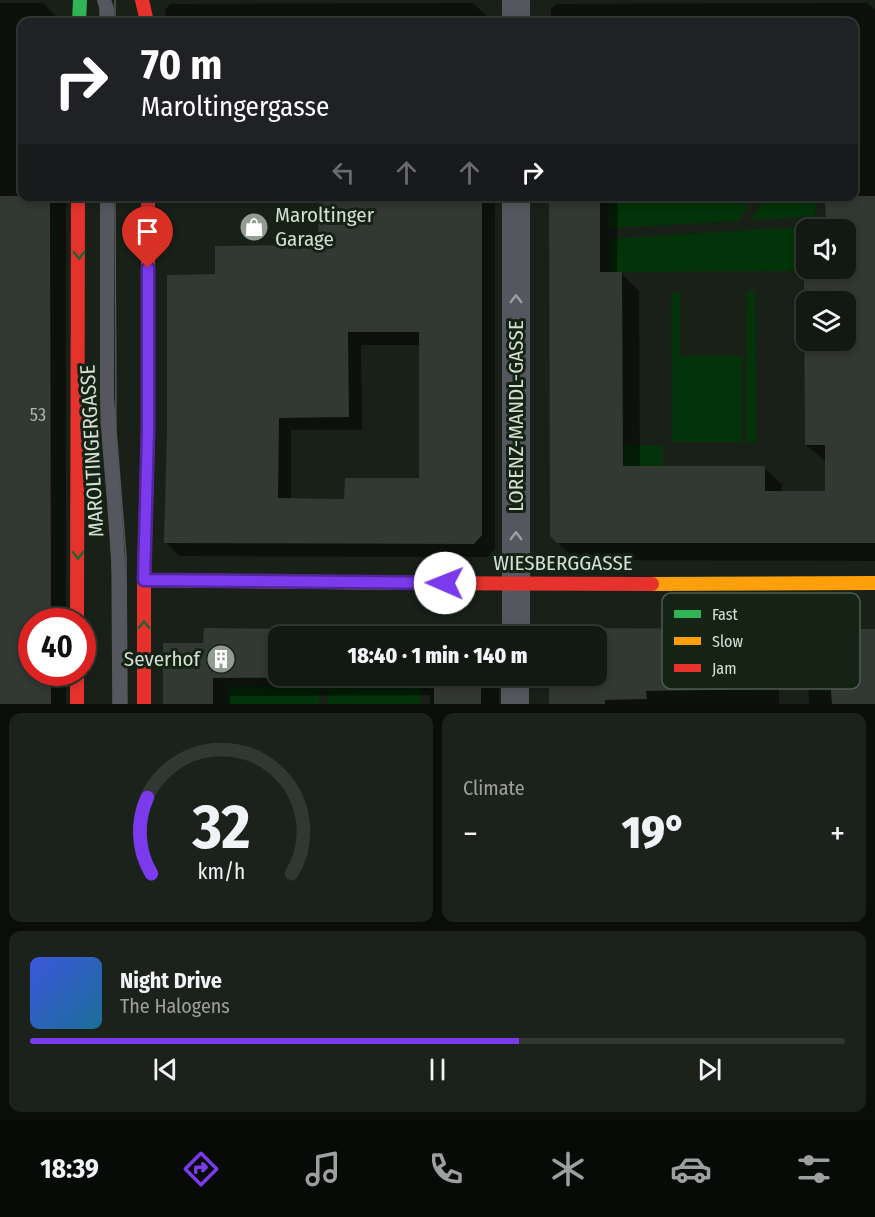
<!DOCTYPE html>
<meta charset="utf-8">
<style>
body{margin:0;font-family:"Fira Sans Condensed",sans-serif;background:#1b211b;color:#f1f3f6;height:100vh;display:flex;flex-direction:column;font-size:22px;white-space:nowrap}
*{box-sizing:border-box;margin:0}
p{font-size:20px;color:#9ca09f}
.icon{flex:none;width:33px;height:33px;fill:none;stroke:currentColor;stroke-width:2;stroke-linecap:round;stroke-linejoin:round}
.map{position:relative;height:704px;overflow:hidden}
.panel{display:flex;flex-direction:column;gap:9px;padding:9px;background:#0a0d0a;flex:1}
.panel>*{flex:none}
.hud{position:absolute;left:18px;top:18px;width:840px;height:183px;border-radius:12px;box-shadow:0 3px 9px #0003,0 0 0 2px #313732;background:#202124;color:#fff;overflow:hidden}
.tools{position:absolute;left:796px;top:219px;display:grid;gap:12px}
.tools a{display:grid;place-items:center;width:60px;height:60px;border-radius:12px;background:#121812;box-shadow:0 3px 9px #0003,0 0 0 2px #313732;font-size:30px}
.speed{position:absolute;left:18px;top:608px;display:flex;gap:12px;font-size:30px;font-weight:700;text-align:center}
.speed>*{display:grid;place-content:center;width:78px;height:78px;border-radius:50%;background:#121812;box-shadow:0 3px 9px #0003,0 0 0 2px #313732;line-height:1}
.speed .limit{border:9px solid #d22;background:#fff;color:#111}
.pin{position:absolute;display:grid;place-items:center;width:51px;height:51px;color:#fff;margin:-62px -26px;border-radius:50% 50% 50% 0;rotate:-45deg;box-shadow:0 0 6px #0007}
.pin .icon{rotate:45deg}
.me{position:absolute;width:66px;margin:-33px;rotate:271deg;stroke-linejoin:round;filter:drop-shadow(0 0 4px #0008)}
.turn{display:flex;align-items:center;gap:21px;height:126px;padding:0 24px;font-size:27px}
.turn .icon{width:78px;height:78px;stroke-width:2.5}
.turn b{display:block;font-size:42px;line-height:51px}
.lanes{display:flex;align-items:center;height:57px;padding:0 24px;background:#0003;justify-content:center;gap:30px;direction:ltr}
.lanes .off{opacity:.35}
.big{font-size:45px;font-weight:800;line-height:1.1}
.panel .card{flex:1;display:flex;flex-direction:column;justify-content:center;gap:9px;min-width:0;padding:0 21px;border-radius:12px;background:#1b211b}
.panel .dial{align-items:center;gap:0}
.dial svg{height:156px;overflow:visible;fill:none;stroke:#313732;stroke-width:7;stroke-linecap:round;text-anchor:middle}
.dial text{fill:#f1f3f6;stroke:none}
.song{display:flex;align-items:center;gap:18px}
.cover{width:72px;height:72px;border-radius:9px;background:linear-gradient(135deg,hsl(230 70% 55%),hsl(200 70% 35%))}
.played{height:6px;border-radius:3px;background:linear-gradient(90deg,#7c3aed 60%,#313732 60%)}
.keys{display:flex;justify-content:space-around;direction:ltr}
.heat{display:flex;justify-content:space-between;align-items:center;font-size:33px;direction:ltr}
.panel .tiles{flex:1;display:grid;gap:9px;grid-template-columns:1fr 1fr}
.card:last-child{grid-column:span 2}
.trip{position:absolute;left:268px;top:626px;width:339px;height:60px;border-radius:12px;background:#121812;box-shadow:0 3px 9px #0003,0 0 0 2px #313732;font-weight:800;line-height:60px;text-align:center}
.tabs{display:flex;height:96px;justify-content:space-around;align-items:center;background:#070a07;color:#9ca09f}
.tabs .icon{width:42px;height:42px}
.tabs .on{color:#7c3aed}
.tabs b{font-size:27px;color:#f1f3f6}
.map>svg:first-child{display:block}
.green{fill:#033308}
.shadow{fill:#0007;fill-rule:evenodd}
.building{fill:#323832;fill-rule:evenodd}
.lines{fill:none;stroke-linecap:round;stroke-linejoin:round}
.lane{stroke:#56565e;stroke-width:14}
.street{stroke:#56565e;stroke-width:28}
.fast{stroke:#30b455;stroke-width:14}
.slow{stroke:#ff9f0a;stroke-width:14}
.jam{stroke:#e5322d;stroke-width:14}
.tram{stroke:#545758;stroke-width:1.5}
.oneway{stroke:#216431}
.oneway2{stroke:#9ca19f}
.route-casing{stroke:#51269a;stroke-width:15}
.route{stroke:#7c3aed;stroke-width:10}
.labels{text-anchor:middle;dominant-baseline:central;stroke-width:6;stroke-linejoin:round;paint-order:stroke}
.number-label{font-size:18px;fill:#acb5ac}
.poi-label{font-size:21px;fill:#d5dfd5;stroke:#142314;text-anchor:start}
.street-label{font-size:21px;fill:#d5dfd5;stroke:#142314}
.key{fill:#142314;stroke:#4e5b4e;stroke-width:1.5}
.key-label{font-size:16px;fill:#d5dfd5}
</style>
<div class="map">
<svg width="875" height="704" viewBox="0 0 875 704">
<rect width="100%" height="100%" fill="#182018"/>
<g class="green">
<polygon points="773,196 816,197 815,216 751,220 766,198 771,199"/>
<polygon points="609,197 735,197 748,207 738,221 609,228"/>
<polygon points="817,226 817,229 807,230 807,268 818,269 818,271 610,272 610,239"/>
<polygon points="747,291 755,291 756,443 746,442"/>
<polygon points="671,292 680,293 680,356 742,356 742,442 672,442"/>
<polygon points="601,445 663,446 663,491 624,480"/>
<rect x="228" y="687" width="91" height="17"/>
<polygon points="420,687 420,704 328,704 328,688"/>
</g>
<g class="shadow">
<polygon points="0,3 43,3 62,22 22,22 22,196 66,196 66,621 32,621 32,672 66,672 66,704 0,704"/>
<polygon points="473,3 493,22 166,22 165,10 170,4"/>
<path d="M 867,3 L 875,9 L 875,561 L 576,560 L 551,536 L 551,196 L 618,196 L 617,273 L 621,273 L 639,291 L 640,467 L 764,467 L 782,485 L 782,492 L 826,492 L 826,462 L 806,445 L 806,273 L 827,273 L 827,268 L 846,268 L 854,196 L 854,22 L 551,22 L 551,9 L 557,4 ZM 807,302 L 846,302 L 846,340 L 807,340 Z"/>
<path d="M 176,196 L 495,196 L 495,549 L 488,557 L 179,556 L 166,542 L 216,276 L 319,247 L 320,200 L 257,200 L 253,197 L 179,200 ZM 361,345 L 421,345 L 421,480 L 345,500 L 291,500 L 291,430 L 362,430 Z"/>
<polygon points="205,630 442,631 447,636 279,636 279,675 499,675 499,704 430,704 430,695 230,696 230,704 165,704 164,645 205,645"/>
<polygon points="557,630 779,646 779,704 551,704 551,675 597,675 597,636 551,636"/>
<polygon points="806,630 875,630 875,704 809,704"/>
</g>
<g class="building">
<polygon points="0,196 50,196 51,621 32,621 32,672 51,672 51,704 0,704"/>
<path d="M 319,196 L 482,196 L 482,535 L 474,544 L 164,543 L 167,430 L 167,275 L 215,274 L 215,246 L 318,245 ZM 348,332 L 419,332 L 419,478 L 345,478 L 344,499 L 278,498 L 279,418 L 349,417 Z"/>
<path d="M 549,196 L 600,196 L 600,272 L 622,272 L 623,466 L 765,466 L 765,491 L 825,491 L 825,445 L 805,445 L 804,271 L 846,268 L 846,230 L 826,230 L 825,196 L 875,196 L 875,543 L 557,543 L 550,536 ZM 807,302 L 846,302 L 846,340 L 807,340 Z"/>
<polygon points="204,628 443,630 443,636 279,636 279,675 481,675 481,704 434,704 434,677 213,678 213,704 163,704 163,643 203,643"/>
<polygon points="557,628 875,629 875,704 832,704 830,679 762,680 763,689 646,691 647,699 605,700 605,704 549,704 549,675 597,675 597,636 549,636"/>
</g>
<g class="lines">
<g class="lane">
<polyline points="104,0 107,9 107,22"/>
<polyline points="107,196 107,396 120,589 120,704"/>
</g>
<g class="street">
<polyline points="516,0 516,22"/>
<polyline points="516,636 516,196"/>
<polyline points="515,704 515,675"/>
</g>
<polyline class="fast" points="79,22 80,0"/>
<g class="slow">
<polyline points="144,580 415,583"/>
<polyline points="652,584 875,583"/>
</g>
<g class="jam">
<polyline points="142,0 147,22"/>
<polyline points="415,583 652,584"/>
<polyline points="77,621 78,196"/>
<polyline points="77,672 77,704"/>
<polyline points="144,704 144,580 148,430 148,196"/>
</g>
<g class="tram">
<polyline points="100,0 100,22"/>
<polyline points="115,22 115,0"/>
<polyline points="101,196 101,421 112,551 113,704"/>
<polyline points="115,196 116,430 126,556 127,704"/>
</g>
</g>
<defs><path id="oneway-chevron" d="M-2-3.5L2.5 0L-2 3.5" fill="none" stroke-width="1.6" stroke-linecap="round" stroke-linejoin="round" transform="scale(1.5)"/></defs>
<g class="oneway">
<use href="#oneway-chevron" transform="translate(79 255) rotate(89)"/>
<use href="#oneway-chevron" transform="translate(78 555) rotate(90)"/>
<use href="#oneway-chevron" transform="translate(144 625) rotate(-90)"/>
</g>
<g class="oneway2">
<use href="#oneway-chevron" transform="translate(516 299) rotate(-90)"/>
<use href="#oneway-chevron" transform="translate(516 536) rotate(-90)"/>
</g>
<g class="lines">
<g class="route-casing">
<polyline id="route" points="148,268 148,430 144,580 445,583"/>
</g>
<use href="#route" class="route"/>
</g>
<defs>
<g id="shop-disc" transform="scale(1.5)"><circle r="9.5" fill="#939c93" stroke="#142314"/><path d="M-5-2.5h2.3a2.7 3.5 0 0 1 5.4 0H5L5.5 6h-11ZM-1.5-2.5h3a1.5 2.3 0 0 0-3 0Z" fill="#fff"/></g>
<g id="building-disc" transform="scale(1.5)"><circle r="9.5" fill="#939c93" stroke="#142314"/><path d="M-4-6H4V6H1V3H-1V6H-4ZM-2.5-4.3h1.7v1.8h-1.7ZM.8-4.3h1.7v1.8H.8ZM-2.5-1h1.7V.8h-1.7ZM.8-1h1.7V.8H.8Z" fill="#fff"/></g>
</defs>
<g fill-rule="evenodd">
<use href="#shop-disc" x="254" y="227"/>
<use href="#building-disc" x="221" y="659"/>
</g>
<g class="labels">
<g class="number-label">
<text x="38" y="415">53</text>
</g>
<g class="poi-label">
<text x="275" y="215">Maroltinger<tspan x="275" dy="24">Garage</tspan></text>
<text x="200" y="659" text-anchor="end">Severhof</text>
</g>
<g class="street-label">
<text transform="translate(516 416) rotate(-90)">LORENZ-MANDL-GASSE</text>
<text transform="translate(92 451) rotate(-93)">MAROLTINGERGASSE</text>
<text x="563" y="563">WIESBERGGASSE</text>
</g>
</g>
<rect x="662" y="593" width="198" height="96" rx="9" class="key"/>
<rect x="674" y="610" width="27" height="8" fill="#30b455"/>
<rect x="674" y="637" width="27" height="8" fill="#ff9f0a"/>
<rect x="674" y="664" width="27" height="8" fill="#e5322d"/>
<g class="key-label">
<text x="712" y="620">Fast</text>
<text x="712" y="647">Slow</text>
<text x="712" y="674">Jam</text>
</g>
</svg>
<div class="tools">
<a><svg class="icon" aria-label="sound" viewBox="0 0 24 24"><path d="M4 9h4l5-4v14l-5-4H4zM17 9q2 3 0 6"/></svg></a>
<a><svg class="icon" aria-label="layers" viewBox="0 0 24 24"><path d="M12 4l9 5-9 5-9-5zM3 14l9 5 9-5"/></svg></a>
</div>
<div class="speed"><div class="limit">40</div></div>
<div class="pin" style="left:148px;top:268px;background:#d93025"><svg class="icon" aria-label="arrive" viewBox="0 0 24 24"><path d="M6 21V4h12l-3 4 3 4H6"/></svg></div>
<svg class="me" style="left:445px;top:583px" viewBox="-20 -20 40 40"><circle r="19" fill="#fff"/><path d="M0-13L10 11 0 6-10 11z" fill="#7c3aed"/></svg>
<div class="trip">18:40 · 1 min · 140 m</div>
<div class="hud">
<div class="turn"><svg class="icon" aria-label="right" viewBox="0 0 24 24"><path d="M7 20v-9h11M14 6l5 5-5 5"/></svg><div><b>70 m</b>Maroltingergasse</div></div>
<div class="lanes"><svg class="icon off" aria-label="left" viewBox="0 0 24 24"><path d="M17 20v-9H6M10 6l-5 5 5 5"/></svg><svg class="icon off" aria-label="ahead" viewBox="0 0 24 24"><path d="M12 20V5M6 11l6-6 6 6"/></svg><svg class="icon off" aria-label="ahead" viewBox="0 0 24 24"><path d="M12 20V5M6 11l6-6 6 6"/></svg><svg class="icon" aria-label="right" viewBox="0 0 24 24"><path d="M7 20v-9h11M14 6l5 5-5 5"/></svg></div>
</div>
</div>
<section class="panel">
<div class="tiles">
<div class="card dial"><svg viewBox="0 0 100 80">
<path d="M14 69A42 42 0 1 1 86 69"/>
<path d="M14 69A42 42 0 0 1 12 30" stroke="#7c3aed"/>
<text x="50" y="56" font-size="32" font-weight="700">32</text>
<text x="50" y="72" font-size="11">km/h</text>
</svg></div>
<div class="card"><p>Climate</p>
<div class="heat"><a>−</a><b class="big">19°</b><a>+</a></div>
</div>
<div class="card">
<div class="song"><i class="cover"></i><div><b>Night Drive</b><p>The Halogens</p></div></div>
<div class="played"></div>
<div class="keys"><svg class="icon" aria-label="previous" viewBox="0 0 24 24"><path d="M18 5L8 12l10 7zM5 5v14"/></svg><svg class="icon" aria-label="pause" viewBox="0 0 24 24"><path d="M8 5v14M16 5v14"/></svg><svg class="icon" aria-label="next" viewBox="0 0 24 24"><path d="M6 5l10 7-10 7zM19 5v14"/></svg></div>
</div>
</div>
</section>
<nav class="tabs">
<b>18:39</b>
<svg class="icon on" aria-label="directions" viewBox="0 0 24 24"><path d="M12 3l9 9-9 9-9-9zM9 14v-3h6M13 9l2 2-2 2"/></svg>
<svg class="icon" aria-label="music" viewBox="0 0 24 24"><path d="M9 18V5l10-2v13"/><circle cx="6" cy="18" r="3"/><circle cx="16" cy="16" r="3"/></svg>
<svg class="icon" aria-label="phone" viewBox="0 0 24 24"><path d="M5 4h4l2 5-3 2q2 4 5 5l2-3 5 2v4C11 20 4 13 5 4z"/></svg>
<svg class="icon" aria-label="climate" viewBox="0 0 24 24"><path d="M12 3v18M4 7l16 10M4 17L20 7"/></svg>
<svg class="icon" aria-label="car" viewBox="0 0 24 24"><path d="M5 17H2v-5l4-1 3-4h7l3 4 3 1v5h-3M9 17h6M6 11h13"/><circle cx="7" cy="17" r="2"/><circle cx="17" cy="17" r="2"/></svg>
<svg class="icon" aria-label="filters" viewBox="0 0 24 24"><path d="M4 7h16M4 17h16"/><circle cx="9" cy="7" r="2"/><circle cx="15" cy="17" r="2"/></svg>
</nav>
